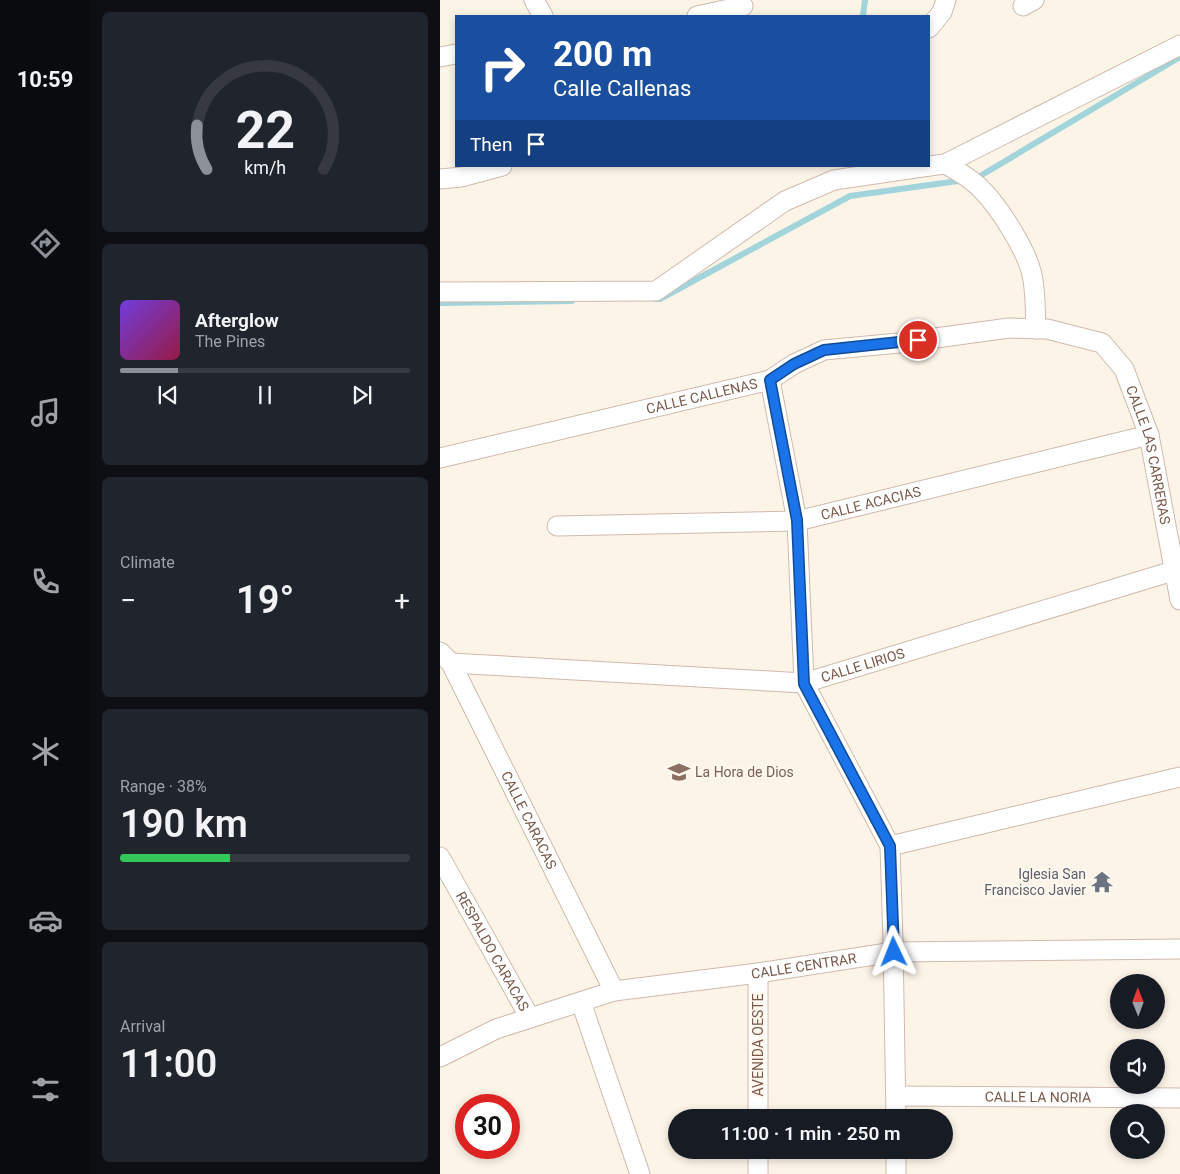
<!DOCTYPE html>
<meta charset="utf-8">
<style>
body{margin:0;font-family:Roboto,sans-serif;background:#20242c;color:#f1f3f6;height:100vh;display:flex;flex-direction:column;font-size:19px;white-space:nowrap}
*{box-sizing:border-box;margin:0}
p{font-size:16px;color:#9ea1a6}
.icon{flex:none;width:28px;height:28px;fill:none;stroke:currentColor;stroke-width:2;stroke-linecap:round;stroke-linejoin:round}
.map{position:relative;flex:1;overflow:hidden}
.drawer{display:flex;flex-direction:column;gap:12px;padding:12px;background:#0d0f14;width:350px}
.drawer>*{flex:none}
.banner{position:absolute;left:15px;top:15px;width:475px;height:152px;border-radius:0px;box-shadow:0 2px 8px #0003;background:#1a4fa0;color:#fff;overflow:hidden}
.needle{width:32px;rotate:359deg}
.fabs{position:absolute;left:670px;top:974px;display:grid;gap:10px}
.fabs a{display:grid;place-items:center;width:55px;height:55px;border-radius:50%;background:#171b24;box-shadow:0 2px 8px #0003;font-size:25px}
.speed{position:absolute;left:15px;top:1094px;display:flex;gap:10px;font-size:25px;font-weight:700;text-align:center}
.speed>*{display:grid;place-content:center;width:65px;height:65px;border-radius:50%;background:#171b24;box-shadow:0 2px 8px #0003;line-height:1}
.speed .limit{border:8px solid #d22;background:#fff;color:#111}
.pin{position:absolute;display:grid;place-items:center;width:42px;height:42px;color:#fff;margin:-21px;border:2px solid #fff;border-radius:50%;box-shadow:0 1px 5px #0007}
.me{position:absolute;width:55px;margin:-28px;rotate:358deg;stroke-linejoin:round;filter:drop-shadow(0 0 4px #0008)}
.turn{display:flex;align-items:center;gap:18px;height:105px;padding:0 15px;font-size:22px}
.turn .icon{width:65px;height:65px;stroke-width:2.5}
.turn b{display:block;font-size:35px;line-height:42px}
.then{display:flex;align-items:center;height:48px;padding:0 15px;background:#0003;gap:10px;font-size:19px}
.big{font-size:38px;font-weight:600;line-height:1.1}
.drawer .tile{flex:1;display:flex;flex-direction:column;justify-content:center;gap:8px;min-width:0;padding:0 18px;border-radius:8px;background:#20242c}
.drawer .dial{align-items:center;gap:0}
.dial svg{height:130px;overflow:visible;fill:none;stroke:#363941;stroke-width:7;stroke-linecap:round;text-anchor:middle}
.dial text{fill:#f1f3f6;stroke:none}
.song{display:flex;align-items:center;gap:15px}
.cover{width:60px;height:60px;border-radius:8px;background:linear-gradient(135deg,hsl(260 70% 55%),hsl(340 70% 35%))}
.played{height:5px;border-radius:2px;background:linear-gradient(90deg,#8c9099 20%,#363941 20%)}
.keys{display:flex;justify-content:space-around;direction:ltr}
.heat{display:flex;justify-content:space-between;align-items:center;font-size:28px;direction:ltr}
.charge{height:8px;border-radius:4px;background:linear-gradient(90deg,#34c759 38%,#363941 0)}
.trip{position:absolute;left:228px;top:1109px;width:285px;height:50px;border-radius:25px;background:#171b24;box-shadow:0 2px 8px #0003;font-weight:600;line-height:50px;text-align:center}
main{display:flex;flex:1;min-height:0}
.dock{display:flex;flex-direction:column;width:90px;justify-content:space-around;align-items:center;background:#090b0e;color:#9ea1a6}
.dock .icon{width:35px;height:35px}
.dock .active{color:#8c9099}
.dock b{font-size:22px;color:#f1f3f6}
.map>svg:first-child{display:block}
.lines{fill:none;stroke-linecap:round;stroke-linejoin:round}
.stream{stroke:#a1d5db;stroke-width:6}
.minor-casing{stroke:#d0baac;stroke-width:21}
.minor{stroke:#fff;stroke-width:19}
.route-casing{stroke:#114b97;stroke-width:12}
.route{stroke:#1a73e8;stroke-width:9}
.labels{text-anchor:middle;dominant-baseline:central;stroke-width:4.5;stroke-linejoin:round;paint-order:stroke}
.street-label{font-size:14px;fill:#79584a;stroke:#fff8ef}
.education-label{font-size:14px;fill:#785e54;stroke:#fff8ef;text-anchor:start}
.worship-label{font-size:14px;fill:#5b616d;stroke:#fff8ef;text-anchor:end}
</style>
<main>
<nav class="dock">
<b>10:59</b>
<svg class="icon active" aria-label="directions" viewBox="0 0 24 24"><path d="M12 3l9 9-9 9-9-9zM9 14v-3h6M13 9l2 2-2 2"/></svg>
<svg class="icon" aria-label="music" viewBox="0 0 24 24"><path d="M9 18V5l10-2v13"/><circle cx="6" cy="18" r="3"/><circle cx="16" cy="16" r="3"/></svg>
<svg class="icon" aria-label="phone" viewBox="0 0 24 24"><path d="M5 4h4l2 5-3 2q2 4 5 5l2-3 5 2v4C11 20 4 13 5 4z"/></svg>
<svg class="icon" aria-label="climate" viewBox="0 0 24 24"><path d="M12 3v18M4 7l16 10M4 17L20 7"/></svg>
<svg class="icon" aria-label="car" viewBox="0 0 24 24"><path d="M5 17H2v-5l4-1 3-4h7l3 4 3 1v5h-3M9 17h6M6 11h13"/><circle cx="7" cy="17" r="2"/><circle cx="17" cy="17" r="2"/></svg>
<svg class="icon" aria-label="filters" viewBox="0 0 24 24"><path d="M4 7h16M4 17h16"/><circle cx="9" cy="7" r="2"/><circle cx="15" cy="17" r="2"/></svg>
</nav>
<section class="drawer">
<div class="tile dial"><svg viewBox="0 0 100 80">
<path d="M14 69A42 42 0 1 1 86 69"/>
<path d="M14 69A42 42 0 0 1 8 42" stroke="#8c9099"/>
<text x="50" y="56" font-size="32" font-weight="700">22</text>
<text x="50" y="72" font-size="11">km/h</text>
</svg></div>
<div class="tile">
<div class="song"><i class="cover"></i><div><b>Afterglow</b><p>The Pines</p></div></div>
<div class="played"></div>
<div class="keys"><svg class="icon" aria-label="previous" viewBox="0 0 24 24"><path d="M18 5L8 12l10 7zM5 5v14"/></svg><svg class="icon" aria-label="pause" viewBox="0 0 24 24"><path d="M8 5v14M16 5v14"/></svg><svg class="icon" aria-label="next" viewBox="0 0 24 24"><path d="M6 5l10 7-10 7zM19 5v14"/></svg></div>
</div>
<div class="tile"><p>Climate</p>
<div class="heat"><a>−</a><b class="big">19°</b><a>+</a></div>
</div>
<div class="tile"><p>Range · 38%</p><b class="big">190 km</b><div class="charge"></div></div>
<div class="tile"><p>Arrival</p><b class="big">11:00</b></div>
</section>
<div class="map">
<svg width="740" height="1174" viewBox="0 0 740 1174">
<rect width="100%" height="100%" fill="#fdf4e8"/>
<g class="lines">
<g class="stream">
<polyline points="423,16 425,0"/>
<polyline points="535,179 740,57"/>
<polyline points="215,299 220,299 410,196 525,180"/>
<polyline points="0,303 132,301"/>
</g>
<g class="minor-casing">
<g id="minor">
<polyline points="94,0 103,16"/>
<polyline points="583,6 594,0"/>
<polyline points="257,16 303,6"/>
<polyline points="489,28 502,12 506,0"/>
<polyline points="0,57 16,54"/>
<path d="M 505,164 C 518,171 532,179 542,190 C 560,208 587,251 592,275 C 596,292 595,312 596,329"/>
<polyline points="489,166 505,164 740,45"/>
<polyline points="0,179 21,177 62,166"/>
<polyline points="0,292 216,291 345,201 394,180 489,166"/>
<polyline points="330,380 357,521 364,683 450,846 453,941 456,1118"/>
<path id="s1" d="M 0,458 L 330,380 L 354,364 L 384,350 L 459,343 L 569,328 L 607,329 L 662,343 L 684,369 L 709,435 L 740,600"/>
<path id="s2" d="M 117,526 L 357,521 L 709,435"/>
<path id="s3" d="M 0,652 L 11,663 L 174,991"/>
<path id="s4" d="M 11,663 L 364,683 L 733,571"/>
<polyline points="450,846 740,777"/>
<path id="s5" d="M 0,857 L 90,1018"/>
<polyline points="318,973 318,1118"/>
<polyline points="141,1002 200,1174"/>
<path id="s6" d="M 0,1057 L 56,1029 L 174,991 L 318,973 L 454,952 L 740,949"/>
<path id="s7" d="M 456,1096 L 740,1098"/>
<polyline points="318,1150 318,1174"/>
<polyline points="456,1174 456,1150"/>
</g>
</g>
<use href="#minor" class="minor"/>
</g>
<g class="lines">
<g class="route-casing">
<polyline id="route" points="454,952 450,846 364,684 357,520 330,380 354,364 384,350 478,340"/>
</g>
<use href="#route" class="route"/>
</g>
<defs>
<g id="university-bare" transform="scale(1.725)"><path d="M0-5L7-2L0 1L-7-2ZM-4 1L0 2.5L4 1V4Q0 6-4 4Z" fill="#8d6e63" stroke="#fff8ef" stroke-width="2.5" paint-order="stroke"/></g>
<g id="temple-bare" transform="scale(1.725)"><path d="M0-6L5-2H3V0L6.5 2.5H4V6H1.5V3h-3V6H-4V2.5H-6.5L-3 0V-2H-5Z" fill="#6b7280" stroke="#fff8ef" stroke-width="2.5" paint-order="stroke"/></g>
</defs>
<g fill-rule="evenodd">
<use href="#university-bare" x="239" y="772"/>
<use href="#temple-bare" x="662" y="882"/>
</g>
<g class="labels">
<g class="street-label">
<text stroke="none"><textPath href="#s1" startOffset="269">CALLE CALLENAS</textPath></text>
<text stroke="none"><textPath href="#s1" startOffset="806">CALLE LAS CARRERAS</textPath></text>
<text stroke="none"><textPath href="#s2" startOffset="316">CALLE ACACIAS</textPath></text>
<text stroke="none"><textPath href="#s4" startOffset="415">CALLE LIRIOS</textPath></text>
<text stroke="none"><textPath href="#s3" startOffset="191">CALLE CARACAS</textPath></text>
<text stroke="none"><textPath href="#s5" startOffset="108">RESPALDO CARACAS</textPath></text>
<text stroke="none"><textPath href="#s6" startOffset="378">CALLE CENTRAR</textPath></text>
<text transform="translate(318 1045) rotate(-90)">AVENIDA OESTE</text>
<text stroke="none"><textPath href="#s7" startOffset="142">CALLE LA NORIA</textPath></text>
</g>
<g class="education-label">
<text x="255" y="772">La Hora de Dios</text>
</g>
<g class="worship-label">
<text x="646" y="874">Iglesia San<tspan x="646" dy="16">Francisco Javier</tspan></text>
</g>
</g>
</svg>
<div class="fabs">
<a><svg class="needle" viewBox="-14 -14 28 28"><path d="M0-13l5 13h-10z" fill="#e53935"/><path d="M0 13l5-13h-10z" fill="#9ea1a6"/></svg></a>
<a><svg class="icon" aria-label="sound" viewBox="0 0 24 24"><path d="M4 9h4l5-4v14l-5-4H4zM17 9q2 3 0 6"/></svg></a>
<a><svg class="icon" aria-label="search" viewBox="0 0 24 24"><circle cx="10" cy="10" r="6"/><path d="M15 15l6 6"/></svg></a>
</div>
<div class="speed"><div class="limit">30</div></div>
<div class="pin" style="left:478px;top:340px;background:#d93025"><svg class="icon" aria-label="arrive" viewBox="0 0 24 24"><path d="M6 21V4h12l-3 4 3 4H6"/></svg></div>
<svg class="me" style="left:454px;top:952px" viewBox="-20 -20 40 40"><path d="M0-17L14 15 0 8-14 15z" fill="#1a73e8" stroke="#fff" stroke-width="4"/></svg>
<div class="trip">11:00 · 1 min · 250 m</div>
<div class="banner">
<div class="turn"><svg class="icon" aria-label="right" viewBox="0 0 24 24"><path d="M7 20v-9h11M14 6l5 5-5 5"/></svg><div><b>200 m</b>Calle Callenas</div></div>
<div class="then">Then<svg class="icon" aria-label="arrive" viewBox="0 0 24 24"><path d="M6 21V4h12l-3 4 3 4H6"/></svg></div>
</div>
</div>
</main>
